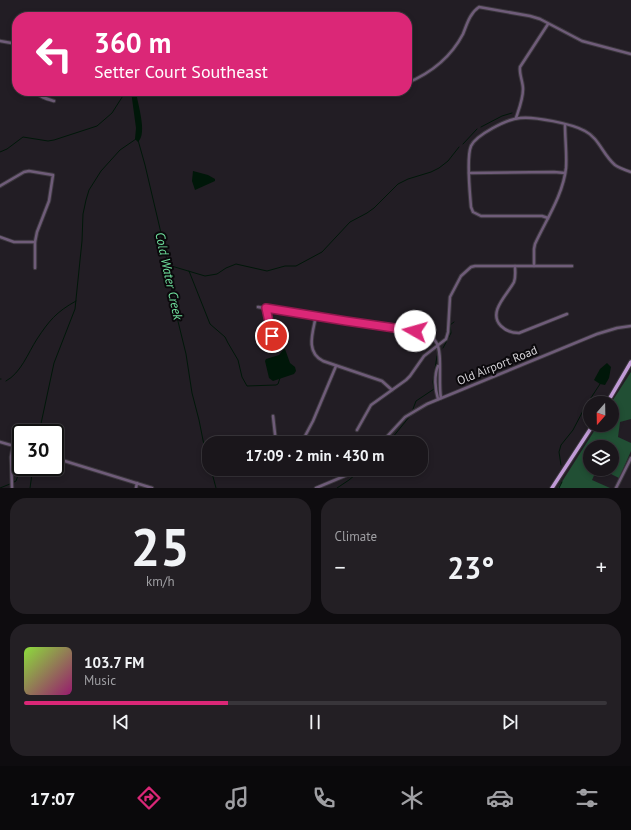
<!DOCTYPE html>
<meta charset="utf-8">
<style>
body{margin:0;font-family:"PT Sans",sans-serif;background:#231f24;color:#f1f3f6;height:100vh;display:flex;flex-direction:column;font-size:15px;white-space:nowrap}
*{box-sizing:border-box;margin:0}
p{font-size:13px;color:#9f9fa3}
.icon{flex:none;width:22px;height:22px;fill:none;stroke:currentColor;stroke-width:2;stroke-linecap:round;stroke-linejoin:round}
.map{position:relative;height:488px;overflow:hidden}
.drawer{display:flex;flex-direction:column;gap:10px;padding:10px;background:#0e0c0f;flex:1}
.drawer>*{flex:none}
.top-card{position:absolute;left:12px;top:12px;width:400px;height:84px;border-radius:16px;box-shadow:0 2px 6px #0003,0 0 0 1px #38353a;background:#db2777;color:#fff;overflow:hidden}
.needle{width:26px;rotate:200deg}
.fabs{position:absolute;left:583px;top:396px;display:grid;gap:8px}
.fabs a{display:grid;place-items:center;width:36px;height:36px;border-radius:50%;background:#1a161b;box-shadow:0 2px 6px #0003,0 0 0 1px #38353a;font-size:20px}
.speed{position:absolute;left:12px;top:424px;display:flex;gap:8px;font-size:20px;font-weight:700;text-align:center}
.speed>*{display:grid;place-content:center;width:52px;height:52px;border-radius:50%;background:#1a161b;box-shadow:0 2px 6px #0003,0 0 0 1px #38353a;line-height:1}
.speed .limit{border:2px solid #111;border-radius:6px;background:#fff;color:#111}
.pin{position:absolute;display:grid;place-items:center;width:34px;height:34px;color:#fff;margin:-17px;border:2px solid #fff;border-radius:50%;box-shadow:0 1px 4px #0007}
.me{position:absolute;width:44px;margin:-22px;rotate:277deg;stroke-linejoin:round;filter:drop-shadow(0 0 3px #0008)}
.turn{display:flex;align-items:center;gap:14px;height:84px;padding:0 16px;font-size:18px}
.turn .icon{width:52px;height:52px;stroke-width:2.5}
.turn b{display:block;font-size:28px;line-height:34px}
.big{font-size:30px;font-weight:800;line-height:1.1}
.drawer .tile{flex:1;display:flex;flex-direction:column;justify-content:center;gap:6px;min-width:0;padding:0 14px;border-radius:16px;background:#231f24}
.drawer .dial{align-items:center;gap:0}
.dial b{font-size:52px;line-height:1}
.song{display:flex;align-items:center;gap:12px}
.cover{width:48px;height:48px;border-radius:6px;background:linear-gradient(135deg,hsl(90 70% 55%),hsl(320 70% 35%))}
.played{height:4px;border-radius:2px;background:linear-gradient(90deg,#db2777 35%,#38353a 35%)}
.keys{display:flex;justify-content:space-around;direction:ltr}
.heat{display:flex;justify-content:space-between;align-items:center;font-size:22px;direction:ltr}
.drawer .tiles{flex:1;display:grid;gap:10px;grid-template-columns:1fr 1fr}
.tile:last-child{grid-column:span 2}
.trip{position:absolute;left:202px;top:436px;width:226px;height:40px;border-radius:16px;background:#1a161b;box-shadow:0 2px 6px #0003,0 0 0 1px #38353a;font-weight:800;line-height:40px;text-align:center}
.tab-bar{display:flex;height:64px;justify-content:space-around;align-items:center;background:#0a090b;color:#9f9fa3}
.tab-bar .icon{width:28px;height:28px}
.tab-bar .on{color:#db2777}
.tab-bar b{font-size:18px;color:#f1f3f6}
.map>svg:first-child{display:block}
.green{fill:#214f34}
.water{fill:#001709}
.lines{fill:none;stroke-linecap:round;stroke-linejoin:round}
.stream{stroke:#001709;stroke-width:1}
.minor-casing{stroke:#3b373d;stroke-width:4.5}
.major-casing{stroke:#3b373d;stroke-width:5.5}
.minor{stroke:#6f5c79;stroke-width:2.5}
.major{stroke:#c09ad6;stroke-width:3.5}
.route-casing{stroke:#8e194d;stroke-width:10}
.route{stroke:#db2777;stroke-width:7}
.labels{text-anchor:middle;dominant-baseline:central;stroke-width:4;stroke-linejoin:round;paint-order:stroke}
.street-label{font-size:12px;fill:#d7d4d9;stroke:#0a080b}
.water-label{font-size:13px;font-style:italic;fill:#70e19e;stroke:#0a080b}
</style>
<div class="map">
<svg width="631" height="488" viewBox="0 0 631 488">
<rect width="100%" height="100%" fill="#221d24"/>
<polygon class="green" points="631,372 631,419 620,422 618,437 631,443 631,451 619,478 601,469 612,469 612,447 590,447 590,469 597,469 592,480 610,488 558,488 598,425 612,425 611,403"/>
<g class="water">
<path d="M 131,91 L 136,91 C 137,103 148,133 138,142 L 135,139 L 136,128 Z"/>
<polygon points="193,171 208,175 215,179 215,181 195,190 192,181"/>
<polygon points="284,349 285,349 290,363 295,367 296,371 294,374 273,381 269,378 265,361 266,359 279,355"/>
<polygon points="607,363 611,367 609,378 605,385 600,384 594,380 600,369"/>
</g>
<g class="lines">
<g class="stream">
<polyline points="481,127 502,116 512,113"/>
<polyline points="138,140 145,165 165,250 175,309 186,354 192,393 199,420 205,450 209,461"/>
<polyline points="463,144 477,129"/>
<polyline points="0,152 7,149 23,137 48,141 54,140 97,126 112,113 126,91"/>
<polyline points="168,265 205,276 217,274 226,268 236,264 267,271 285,266 296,266 322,252 350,222 367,213 374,208 398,184 408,179 431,172 439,168 448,161 459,147"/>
<polyline points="189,271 210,324 225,337 228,343 238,360 242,377 247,386 276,385 278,384 280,378"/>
<polyline points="443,348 451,333 450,325 454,322"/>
<polyline points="0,379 1,379"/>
<path d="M 6,381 C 21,373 28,353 37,339 C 49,321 56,312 76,301"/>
<polyline points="413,409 416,401 434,389 433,382 437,356"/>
<polyline points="39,433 54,363 75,309 82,241 83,214 86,200 89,190 101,171 120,150 136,139"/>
<polyline points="388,443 410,416"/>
<polyline points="561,465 559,452 561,445 573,430 585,407 600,384"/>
<polyline points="211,469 216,488"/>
<polyline points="358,472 361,469"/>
<polyline points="14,482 16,481 21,467"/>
<polyline points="0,488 10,484"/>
<polyline points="30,488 33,467"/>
<polyline points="337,488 349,480 355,475"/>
<polyline points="559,488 562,482"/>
</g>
<g class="minor-casing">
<g id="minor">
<polyline points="0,41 17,44"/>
<path d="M 407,83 C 431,73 451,57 463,34 C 467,24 470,13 479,7 L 530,16 L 540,19 L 582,41 L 631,54"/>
<path d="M 35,91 C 39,97 47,99 54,101"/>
<polyline points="270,93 274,91"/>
<path d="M 516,118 C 519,109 523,99 523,89 C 523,82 519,74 520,67 L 548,24"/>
<polyline points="469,173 554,172 565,173"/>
<polyline points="0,186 24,172 29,171 53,175 49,201 37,232 35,242 35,268"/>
<path d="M 548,218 L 542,216 L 481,216 L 473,212 L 471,207 C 470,193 466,158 471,146 C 476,135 507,119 520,118 C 533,116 573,124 585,131 C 599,138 603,155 615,165 C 619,168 625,170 631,172"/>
<polyline points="0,237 14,242 35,242"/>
<path d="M 515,266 C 515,271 516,277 514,282 C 508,294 487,312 501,326 C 506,331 512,333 519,333 L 567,314"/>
<path d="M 534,266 L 534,249 L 535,244 C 546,220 563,195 566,168 C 567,154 565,139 565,125"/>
<path d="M 258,307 L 346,321 L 421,331 C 427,334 432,336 436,342 C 443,352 438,384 441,398"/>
<polyline points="266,309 272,336"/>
<path d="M 316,316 C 313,332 305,352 323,361 L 382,381 L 392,390"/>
<path d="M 438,366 C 434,375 435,389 438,399"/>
<polyline points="273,416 276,443"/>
<polyline points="357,430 371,405 406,380 410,376 424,356 446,339 448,332 450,297 461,276 471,267 475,266 572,266"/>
<polyline points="0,442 21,448"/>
<polyline points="276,443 298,441 304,438 313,421 336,366"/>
<polyline points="381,443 405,417 427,404 597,334 617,328 631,326"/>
<polyline points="55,458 152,488"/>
<polyline points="12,488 11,457 13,446"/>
<polyline points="136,488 137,483"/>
<polyline points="316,488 347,475 355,469"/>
<polyline points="616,488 631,458"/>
</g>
</g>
<g class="major-casing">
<g id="major">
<polyline points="607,403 631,362"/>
<polyline points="552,488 593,425"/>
</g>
</g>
<use href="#minor" class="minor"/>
<use href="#major" class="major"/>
</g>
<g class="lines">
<g class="route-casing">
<polyline id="route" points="272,336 266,308 346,321 415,331"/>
</g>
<use href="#route" class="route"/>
</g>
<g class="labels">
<g class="street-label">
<text transform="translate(497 365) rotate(-22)">Old Airport Road</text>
</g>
<g class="water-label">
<text transform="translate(169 276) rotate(78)">Cold Water Creek</text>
</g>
</g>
</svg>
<div class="fabs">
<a><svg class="needle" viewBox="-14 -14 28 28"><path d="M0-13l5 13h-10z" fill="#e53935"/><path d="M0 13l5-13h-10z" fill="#9f9fa3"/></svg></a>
<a><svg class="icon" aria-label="layers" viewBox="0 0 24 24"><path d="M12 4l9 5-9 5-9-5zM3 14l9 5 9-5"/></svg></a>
</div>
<div class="speed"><div class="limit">30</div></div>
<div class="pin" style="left:272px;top:336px;background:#d93025"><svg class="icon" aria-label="arrive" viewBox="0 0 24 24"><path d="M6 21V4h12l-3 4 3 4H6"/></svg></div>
<svg class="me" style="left:415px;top:331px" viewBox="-20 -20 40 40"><circle r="19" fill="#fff"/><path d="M0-13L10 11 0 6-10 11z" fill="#db2777"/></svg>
<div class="trip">17:09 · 2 min · 430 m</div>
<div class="top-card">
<div class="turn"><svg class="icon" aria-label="left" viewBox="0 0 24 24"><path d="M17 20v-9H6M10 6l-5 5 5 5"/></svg><div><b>360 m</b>Setter Court Southeast</div></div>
</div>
</div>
<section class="drawer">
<div class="tiles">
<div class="tile dial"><b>25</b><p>km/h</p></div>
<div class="tile"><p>Climate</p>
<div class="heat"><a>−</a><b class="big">23°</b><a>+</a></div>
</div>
<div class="tile">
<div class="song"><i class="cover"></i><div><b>103.7 FM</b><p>Music</p></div></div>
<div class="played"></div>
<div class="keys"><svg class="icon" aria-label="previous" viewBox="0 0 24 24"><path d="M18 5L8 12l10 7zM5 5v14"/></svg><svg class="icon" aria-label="pause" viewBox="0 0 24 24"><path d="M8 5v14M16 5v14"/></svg><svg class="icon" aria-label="next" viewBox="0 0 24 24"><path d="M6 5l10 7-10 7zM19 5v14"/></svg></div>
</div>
</div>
</section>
<nav class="tab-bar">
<b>17:07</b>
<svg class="icon on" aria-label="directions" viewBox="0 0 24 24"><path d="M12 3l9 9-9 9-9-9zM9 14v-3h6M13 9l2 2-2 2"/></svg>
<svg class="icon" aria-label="music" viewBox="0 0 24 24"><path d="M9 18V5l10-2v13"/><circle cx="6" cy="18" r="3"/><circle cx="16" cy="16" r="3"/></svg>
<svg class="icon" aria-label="phone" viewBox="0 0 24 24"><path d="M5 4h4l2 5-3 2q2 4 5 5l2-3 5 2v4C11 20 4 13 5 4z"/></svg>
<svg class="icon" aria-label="climate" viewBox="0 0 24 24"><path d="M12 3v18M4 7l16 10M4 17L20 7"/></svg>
<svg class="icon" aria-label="car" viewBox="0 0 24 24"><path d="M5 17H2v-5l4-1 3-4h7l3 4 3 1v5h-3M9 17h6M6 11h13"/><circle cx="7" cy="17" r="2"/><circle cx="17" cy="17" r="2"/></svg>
<svg class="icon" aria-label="filters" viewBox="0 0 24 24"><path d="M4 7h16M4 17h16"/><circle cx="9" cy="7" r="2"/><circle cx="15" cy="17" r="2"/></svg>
</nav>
